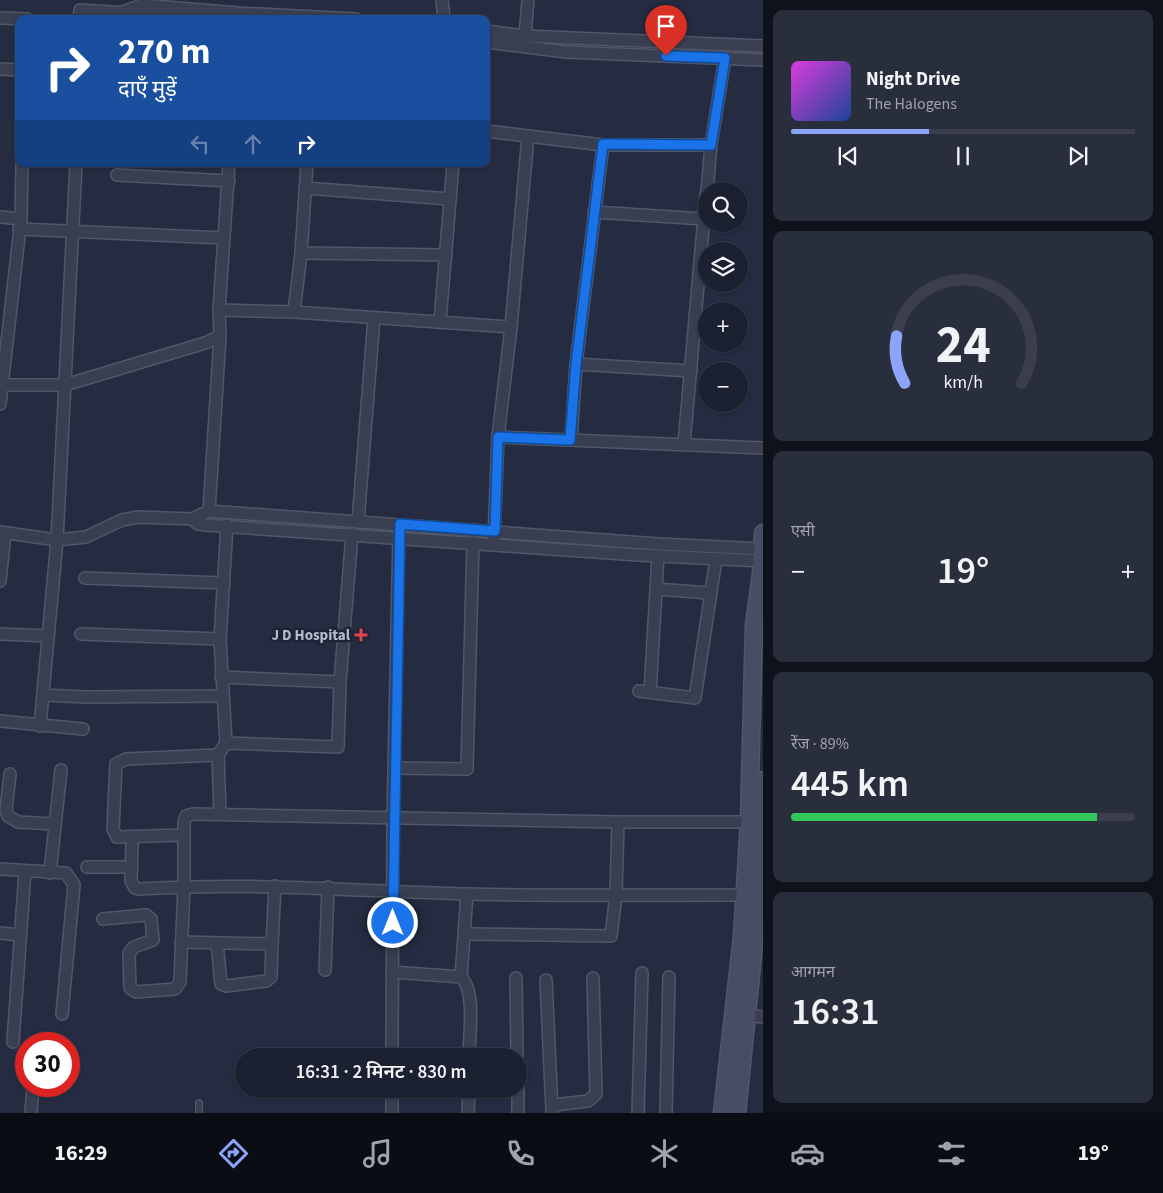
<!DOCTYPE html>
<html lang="hi">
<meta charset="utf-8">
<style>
body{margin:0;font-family:"Source Sans 3","Noto Sans Devanagari",sans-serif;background:#292e3d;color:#f1f3f6;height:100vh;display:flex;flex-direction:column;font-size:19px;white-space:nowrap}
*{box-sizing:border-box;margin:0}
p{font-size:16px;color:#a0a3ab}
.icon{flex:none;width:28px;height:28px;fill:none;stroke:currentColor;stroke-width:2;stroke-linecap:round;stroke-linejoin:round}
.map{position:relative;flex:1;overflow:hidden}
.side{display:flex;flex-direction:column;gap:10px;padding:10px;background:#0f121b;width:400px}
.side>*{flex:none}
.banner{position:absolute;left:15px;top:15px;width:475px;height:152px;border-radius:10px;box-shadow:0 1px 4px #0004,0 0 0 1px #3a3e4d;background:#1a4fa0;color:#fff;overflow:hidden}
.fabs{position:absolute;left:698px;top:182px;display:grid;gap:10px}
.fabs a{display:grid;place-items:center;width:50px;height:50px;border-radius:50%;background:#1c2131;box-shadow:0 1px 4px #0004,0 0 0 1px #3a3e4d;font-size:25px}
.speed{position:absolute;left:15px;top:1032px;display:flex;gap:10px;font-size:25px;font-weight:700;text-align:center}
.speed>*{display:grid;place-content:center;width:65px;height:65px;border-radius:50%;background:#1c2131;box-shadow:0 1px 4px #0004,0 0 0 1px #3a3e4d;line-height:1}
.speed .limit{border:8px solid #d22;background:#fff;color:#111}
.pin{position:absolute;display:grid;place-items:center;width:42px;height:42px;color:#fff;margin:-51px -21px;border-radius:50% 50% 50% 0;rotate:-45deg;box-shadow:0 0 5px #0007}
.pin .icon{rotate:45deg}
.me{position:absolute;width:55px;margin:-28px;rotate:0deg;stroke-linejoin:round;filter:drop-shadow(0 0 4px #0008)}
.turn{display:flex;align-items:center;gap:18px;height:105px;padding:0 20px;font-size:22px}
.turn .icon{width:65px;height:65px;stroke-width:2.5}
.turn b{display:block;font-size:35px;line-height:42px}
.lanes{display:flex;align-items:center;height:48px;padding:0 20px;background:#0003;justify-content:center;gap:25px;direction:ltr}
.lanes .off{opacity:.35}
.big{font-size:38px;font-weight:600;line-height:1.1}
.side .widget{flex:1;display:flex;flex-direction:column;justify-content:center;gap:8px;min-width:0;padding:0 18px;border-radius:10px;background:#292e3d}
.side .dial{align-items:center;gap:0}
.dial svg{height:130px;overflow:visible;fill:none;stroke:#3a3e4d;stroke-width:7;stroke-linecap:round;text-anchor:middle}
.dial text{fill:#f1f3f6;stroke:none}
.song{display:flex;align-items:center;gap:15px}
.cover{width:60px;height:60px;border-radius:8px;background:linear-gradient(135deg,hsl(300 70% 55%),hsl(220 70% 35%))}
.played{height:5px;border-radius:2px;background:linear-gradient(90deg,#8ca4fa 40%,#3a3e4d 40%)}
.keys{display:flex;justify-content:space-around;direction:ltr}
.heat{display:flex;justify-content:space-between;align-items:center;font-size:28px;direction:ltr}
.charge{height:8px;border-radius:4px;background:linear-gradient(90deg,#34c759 89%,#3a3e4d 0)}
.trip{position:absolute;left:235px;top:1048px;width:292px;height:50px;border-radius:25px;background:#1c2131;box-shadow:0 1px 4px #0004,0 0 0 1px #3a3e4d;font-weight:600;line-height:50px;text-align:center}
.menu{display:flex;height:80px;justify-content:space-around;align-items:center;background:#0b0d14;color:#a0a3ab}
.menu .icon{width:35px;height:35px}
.menu .current{color:#8ca4fa}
.menu b{font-size:22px;color:#f1f3f6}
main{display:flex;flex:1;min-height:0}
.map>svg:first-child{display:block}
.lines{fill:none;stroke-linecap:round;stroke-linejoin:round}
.lane-casing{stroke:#515768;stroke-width:8}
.street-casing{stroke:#515768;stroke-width:14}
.secondary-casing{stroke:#515768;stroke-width:19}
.lane{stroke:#393f51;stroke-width:5.5}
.street{stroke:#393f51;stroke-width:11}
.secondary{stroke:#474d64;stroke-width:16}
.route-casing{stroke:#114b97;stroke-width:12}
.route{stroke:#1a73e8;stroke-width:9}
.health-dot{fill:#e0444e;stroke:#1e2436;stroke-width:2}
.labels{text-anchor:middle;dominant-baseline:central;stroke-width:5;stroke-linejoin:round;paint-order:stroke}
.poi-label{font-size:15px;font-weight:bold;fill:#b6bbcb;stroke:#1e2436;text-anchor:end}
</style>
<main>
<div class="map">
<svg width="763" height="1113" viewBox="0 0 763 1113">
<rect width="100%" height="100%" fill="#252c41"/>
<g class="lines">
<g class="lane-casing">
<polyline id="lane" points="199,1113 199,1103"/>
</g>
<g class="street-casing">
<g id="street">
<polyline points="442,0 444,19"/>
<polyline points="125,11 142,5 238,13 356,19"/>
<polyline points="0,18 27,19"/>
<polyline points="79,19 80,10 201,18"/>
<polyline points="486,31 525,36 763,46"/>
<polyline points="525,36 528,0"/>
<polyline points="486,42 566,52 763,60"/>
<polyline points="0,69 19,70"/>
<polyline points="486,131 603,145 711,145"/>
<polyline points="117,175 229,181"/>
<polyline points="305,188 450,199"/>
<polyline points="707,191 711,145 725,58"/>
<polyline points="594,212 704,219"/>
<polyline points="0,217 21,219"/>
<polyline points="19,229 224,238"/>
<polyline points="301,253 446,255"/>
<polyline points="219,310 294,312 511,327"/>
<polyline points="294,312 301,253 307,164"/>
<polyline points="440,321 453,164"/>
<polyline points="576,364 691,371"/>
<polyline points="0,385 65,385 205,343 220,336"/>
<polyline points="0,404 21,219 22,164"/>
<polyline points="498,437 763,448"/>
<polyline points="571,440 576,364 603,145"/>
<polyline points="684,444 706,194"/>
<polyline points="209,511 220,336 219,310 229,164"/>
<polyline points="192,519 209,511 659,544 763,549"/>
<polyline points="358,522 374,318"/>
<polyline points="0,532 57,540 86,537 122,520 138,517 192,519 198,524 205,525 638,555 763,561"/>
<polyline points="494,538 498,437 511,327 528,136"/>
<polyline points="85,578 224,583"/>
<polyline points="0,581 5,533"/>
<polyline points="656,589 709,593"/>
<polyline points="0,634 48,636"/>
<polyline points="81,634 220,639"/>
<polyline points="221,677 340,682"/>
<polyline points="639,691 695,698 716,559"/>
<polyline points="650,692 658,556"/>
<polyline points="43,695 85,697 222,696"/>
<polyline points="0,721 83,729"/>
<polyline points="40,726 57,540 76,164"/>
<polyline points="226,743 338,747 340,682 352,534"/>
<polyline points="394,768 467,769 473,542"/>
<polyline points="10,774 6,810 8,816 18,822 55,824"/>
<polyline points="220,813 218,755 226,743 220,639 227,525"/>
<polyline points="184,835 117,837 113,829 116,764 126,759 218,755"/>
<path d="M 132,844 L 131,881 L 135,888 L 139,889 C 249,882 357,891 467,894 C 559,896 651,895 743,895"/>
<polyline points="87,867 132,867"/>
<polyline points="0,869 66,873 74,885 62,1014"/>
<polyline points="50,873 61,770"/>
<polyline points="103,919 146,915 151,919 153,940 134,947 129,953 130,988 136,992 175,989 180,982 184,886 184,822 186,816 193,814 618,822 749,822"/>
<polyline points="0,933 20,935"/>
<polyline points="466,934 611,936 616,895 618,822"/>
<polyline points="181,942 272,944 275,886"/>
<polyline points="217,943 221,984 226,986 266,981 271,977 272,944"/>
<polyline points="325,970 328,887"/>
<path d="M 392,972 L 461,977 C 476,991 469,1036 469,1056"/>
<polyline points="461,977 467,894"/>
<polyline points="516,978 517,1056"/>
<polyline points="546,980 552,1111"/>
<polyline points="747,1015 763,1017"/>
<polyline points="13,1042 25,871"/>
<polyline points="392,1056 393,818 399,531"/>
<polyline points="518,1089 518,1113"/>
<polyline points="554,1105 588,1101 596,1094 593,978"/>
<polyline points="31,1113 33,1086"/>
<polyline points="392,1113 392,1089"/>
<polyline points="468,1113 469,1089"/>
<polyline points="638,1113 642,973"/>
<polyline points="666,1113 669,977"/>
</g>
</g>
<g class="secondary-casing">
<g id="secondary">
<polyline points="722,1113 742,937 749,822 754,625 761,574 763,533"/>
<polyline points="737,1113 753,955 763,780"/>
</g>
</g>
<use href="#lane" class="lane"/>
<use href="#street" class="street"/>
<use href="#secondary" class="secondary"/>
</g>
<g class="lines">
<g class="route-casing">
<polyline id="route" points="393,923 400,524 495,531 498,437 570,440 576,364 603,144 711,145 725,58 666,56"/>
</g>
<use href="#route" class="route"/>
</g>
<path class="health-dot" d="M358.5 627.5h5v5h5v5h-5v5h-5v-5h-5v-5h5z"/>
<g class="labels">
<g class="poi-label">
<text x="350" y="635">J D Hospital</text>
</g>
</g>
</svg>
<div class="fabs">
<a><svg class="icon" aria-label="search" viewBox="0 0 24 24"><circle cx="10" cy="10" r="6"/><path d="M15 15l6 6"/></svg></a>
<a><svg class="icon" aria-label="layers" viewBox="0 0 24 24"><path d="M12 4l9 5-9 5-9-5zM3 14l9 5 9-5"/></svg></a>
<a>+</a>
<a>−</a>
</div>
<div class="speed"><div class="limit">30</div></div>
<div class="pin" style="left:666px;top:56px;background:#d93025"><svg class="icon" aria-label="arrive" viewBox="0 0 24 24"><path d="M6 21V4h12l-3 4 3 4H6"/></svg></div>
<svg class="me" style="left:393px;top:923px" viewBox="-20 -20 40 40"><circle r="17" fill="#1a73e8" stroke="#fff" stroke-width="3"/><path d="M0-11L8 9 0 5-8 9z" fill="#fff"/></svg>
<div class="trip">16:31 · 2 मिनट · 830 m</div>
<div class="banner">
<div class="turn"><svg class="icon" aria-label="right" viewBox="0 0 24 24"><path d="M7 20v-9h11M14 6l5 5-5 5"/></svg><div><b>270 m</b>दाएँ मुड़ें</div></div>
<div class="lanes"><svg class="icon off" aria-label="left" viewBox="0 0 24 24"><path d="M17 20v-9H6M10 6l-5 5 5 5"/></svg><svg class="icon off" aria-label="ahead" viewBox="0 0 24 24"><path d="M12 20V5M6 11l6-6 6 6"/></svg><svg class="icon" aria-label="right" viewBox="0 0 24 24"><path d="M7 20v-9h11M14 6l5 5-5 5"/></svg></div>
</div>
</div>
<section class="side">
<div class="widget">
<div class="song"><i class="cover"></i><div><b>Night Drive</b><p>The Halogens</p></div></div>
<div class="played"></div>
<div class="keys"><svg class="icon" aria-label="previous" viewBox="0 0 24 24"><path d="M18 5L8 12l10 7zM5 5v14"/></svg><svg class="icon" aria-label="pause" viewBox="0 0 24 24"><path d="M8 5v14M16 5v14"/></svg><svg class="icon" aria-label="next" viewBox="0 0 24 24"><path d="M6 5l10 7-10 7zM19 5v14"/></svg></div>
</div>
<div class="widget dial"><svg viewBox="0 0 100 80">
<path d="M14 69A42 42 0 1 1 86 69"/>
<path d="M14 69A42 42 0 0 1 9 40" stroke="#8ca4fa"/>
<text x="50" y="56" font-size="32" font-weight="700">24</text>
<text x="50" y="72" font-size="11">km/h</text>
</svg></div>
<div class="widget"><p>एसी</p>
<div class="heat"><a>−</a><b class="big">19°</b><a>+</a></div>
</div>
<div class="widget"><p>रेंज · 89%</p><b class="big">445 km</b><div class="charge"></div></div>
<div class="widget"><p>आगमन</p><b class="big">16:31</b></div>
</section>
</main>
<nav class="menu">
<b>16:29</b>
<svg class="icon current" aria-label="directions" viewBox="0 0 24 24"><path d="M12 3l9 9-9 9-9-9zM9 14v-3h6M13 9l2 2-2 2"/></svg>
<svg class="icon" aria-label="music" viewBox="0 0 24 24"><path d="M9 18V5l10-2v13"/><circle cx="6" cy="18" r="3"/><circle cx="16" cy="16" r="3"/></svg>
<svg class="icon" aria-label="phone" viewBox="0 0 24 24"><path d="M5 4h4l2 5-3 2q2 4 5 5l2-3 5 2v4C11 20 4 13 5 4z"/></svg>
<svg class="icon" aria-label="climate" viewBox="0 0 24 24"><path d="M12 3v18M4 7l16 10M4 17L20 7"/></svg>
<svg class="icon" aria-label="car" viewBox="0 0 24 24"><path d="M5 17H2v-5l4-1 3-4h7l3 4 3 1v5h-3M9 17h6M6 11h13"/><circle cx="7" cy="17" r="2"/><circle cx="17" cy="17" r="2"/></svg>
<svg class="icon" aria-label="filters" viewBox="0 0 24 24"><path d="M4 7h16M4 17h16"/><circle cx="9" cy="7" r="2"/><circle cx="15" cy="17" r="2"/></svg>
<b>19°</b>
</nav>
